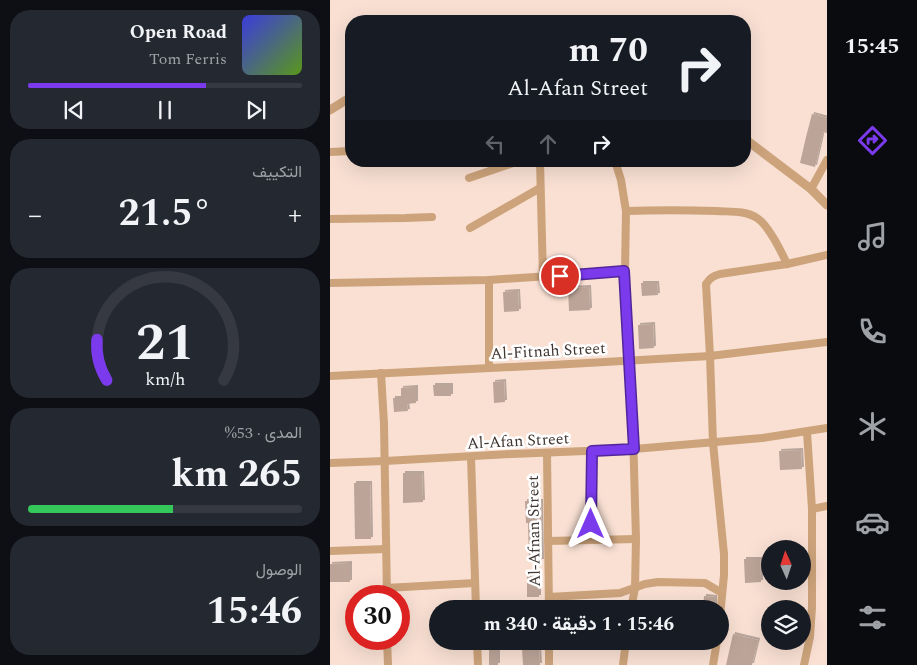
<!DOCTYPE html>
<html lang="ar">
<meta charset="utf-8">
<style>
body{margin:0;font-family:Spectral,Vazirmatn,serif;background:#242831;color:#f1f3f6;direction:rtl;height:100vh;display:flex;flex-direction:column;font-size:19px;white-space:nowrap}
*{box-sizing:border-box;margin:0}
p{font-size:16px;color:#9ea1a6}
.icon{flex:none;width:28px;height:28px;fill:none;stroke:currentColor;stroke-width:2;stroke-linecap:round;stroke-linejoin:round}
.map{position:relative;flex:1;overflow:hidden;direction:ltr}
.panel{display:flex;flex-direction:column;gap:10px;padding:10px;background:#0d0f14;width:330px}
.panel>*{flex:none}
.top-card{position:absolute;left:15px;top:15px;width:406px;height:152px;border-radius:20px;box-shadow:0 5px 20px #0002;direction:rtl;background:#171b24;color:#f1f3f6;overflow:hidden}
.needle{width:32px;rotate:357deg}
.controls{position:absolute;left:431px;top:540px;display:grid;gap:10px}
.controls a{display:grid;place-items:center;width:50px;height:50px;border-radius:50%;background:#171b24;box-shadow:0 5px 20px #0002;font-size:25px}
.speed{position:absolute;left:15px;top:585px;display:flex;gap:10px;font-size:25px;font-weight:700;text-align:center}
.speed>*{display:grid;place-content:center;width:65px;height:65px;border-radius:50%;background:#171b24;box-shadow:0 5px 20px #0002;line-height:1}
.speed .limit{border:8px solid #d22;background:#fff;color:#111}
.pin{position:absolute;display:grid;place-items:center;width:42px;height:42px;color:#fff;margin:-21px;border:2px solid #fff;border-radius:50%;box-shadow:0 1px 5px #0007}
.me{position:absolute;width:55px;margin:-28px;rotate:0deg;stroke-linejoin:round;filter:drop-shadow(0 0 4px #0008)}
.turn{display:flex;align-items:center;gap:18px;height:105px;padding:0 20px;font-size:22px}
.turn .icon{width:65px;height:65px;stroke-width:2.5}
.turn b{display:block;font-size:35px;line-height:42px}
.lanes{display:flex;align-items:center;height:48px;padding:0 20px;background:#0003;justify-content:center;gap:25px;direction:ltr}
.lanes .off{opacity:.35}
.big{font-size:38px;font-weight:700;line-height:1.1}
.panel .widget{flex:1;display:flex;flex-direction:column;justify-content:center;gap:8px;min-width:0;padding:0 18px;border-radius:20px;background:#242831}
.panel .dial{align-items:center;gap:0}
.dial svg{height:130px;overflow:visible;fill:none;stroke:#363941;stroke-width:7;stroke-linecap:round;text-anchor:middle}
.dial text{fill:#f1f3f6;stroke:none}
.song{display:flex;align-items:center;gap:15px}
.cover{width:60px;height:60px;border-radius:8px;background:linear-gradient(135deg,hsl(240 70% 55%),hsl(90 70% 35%))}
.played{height:5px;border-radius:2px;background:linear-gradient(90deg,#7c3aed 65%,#363941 65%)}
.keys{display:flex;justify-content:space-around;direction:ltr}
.heat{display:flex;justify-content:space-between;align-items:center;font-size:28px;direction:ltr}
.charge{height:8px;border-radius:4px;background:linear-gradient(90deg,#34c759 53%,#363941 0)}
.trip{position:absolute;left:99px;top:600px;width:300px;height:50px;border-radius:25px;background:#171b24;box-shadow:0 5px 20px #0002;font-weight:700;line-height:50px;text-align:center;direction:rtl}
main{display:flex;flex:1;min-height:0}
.dock{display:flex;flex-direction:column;width:90px;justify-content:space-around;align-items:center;background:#090b0e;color:#9ea1a6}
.dock .icon{width:35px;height:35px}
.dock .active{color:#7c3aed}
.dock b{font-size:22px;color:#f1f3f6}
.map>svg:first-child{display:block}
.building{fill:#bca498;filter:url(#shadow)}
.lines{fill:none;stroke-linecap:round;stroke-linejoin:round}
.minor{stroke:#cca37b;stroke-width:8}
.tertiary{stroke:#cca37b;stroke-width:9}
.route-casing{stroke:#51269a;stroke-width:12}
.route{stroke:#7c3aed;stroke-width:9}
.labels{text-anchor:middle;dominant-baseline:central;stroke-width:5;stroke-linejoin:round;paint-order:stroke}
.street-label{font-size:16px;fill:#413732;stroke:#fff}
</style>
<main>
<nav class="dock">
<b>15:45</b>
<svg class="icon active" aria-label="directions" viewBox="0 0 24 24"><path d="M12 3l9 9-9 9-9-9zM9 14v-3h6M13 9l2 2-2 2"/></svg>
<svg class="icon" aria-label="music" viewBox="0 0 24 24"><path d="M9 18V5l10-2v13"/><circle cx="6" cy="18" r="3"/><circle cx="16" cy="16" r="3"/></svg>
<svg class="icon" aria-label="phone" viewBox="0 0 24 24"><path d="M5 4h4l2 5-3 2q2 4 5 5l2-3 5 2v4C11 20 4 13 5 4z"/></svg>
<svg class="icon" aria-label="climate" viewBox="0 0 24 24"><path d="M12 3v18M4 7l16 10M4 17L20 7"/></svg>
<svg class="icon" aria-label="car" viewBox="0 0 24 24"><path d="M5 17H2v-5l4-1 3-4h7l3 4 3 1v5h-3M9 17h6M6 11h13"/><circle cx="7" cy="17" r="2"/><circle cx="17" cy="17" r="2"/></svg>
<svg class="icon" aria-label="filters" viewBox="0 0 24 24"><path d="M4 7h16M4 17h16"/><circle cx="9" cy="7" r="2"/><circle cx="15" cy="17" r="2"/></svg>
</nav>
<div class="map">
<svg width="497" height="665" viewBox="0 0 497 665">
<defs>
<filter id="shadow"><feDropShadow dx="2" dy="-2" stdDeviation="0" flood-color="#0004"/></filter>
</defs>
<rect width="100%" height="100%" fill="#f9e0d3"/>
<g class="building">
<polygon points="482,114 497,118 497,133 493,132 485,167 470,163 476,137"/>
<polygon points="311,283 327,283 328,295 312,296"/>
<polygon points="259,287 260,310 239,311 238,288"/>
<polygon points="188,291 189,311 174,312 173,292"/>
<polygon points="323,324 324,348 309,349 308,325"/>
<polygon points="174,381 175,402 164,403 163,382"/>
<polygon points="103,385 121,385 121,396 104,396"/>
<polygon points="86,387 86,403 77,404 78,411 64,412 63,398 71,398 71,388"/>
<polygon points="471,450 472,469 450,470 449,451"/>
<polygon points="73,473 92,473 93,502 73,503"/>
<polygon points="24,483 40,483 41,539 25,539"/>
<polygon points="195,501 211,501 212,561 199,561 198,523 196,523"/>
<polygon points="414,559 430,559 431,582 415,583"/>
<polygon points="20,563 20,582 0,582 0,564"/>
<polygon points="209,573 209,597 197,597 197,574"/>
<polygon points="374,596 385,597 385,609 373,609"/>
<polygon points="403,634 428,640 422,665 396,665"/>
<polygon points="200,648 209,648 210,665 193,665 192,649"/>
<rect x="159" y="649" width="9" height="16"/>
</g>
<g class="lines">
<g class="minor">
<polyline points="0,152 21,151"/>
<polyline points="210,161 213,277"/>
<polyline points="285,161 291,180 296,211 295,271 302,396 306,539 305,588 301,609"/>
<polyline points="139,178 189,161"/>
<polyline points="481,189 497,160"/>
<path d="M 296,211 C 326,210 356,210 386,211 C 399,212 415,210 427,218 C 439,226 451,251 457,264"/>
<polyline points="0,219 75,218 102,217"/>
<polyline points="140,228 210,188"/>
<polyline points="0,283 159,280 295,271"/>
<polyline points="159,368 159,280"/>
<polyline points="51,373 54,424 57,596"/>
<polyline points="0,376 222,365 380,356 497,342"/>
<polyline points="217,453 219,609"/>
<polyline points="141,457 146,609"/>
<polyline points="0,463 55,461 182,454 304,449 432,438 497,428"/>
<polyline points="482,509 497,506"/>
<polyline points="261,539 262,451"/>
<polyline points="218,541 306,539"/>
<polyline points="0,551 56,549"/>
<polyline points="56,588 145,583"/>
<polyline points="219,597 290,593 315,584 328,582 375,583 392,593"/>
<path d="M 390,616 L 394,575 L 394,554 L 383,443 L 380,356 L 376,284 C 380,278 383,276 390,274 L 457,264 L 497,255"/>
<polyline points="57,639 58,665"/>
<polyline points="147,641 148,665"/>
<polyline points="219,641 219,665"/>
<polyline points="293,665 296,641"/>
<polyline points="383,665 387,641"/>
<polyline points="474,665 480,637 482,607 482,509 477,432"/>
</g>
<g class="tertiary">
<polyline points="0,110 21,97"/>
<polyline points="415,139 481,189 497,205"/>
</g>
</g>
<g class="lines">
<g class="route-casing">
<polyline id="route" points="230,276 294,271 304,449 262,451 261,524"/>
</g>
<use href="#route" class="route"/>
</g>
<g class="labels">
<g class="street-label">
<text transform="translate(218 351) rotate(-3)">Al-Fitnah Street</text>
<text transform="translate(188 441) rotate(-3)">Al-Afan Street</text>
<text transform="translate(204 531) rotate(-91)">Al-Afnan Street</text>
</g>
</g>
</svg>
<div class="controls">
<a><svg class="needle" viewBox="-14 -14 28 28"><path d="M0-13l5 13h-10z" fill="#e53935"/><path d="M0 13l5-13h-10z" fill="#9ea1a6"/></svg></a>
<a><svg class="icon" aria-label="layers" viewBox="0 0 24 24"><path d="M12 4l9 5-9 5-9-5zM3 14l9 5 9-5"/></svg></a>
</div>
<div class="speed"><div class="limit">30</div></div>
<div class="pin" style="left:230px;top:276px;background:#d93025"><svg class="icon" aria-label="arrive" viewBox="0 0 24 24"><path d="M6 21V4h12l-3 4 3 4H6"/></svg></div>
<svg class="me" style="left:261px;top:524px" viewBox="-20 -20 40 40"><path d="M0-17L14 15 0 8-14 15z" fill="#7c3aed" stroke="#fff" stroke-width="4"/></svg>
<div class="trip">15:46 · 1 دقيقة · 340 m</div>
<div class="top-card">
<div class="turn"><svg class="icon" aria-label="right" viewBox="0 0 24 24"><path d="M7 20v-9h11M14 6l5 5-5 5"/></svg><div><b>70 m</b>Al-Afan Street</div></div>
<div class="lanes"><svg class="icon off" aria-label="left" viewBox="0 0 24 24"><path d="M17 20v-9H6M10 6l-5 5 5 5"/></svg><svg class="icon off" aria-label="ahead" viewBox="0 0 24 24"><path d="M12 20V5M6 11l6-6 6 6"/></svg><svg class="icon" aria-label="right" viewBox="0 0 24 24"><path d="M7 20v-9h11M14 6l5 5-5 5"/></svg></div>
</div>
</div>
<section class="panel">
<div class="widget">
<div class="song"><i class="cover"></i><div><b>Open Road</b><p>Tom Ferris</p></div></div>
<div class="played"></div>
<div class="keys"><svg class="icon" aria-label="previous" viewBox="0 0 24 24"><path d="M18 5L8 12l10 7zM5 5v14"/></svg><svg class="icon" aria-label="pause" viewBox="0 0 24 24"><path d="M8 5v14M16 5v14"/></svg><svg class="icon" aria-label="next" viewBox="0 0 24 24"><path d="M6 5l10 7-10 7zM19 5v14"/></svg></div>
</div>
<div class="widget"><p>التكييف</p>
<div class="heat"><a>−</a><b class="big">21.5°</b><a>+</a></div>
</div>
<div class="widget dial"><svg viewBox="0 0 100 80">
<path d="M14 69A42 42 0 1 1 86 69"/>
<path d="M14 69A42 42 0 0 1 8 44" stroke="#7c3aed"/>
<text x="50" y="56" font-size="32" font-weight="700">21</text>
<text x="50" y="72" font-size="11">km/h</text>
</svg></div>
<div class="widget"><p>المدى · 53%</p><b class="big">265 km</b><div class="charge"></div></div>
<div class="widget"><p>الوصول</p><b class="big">15:46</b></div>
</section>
</main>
